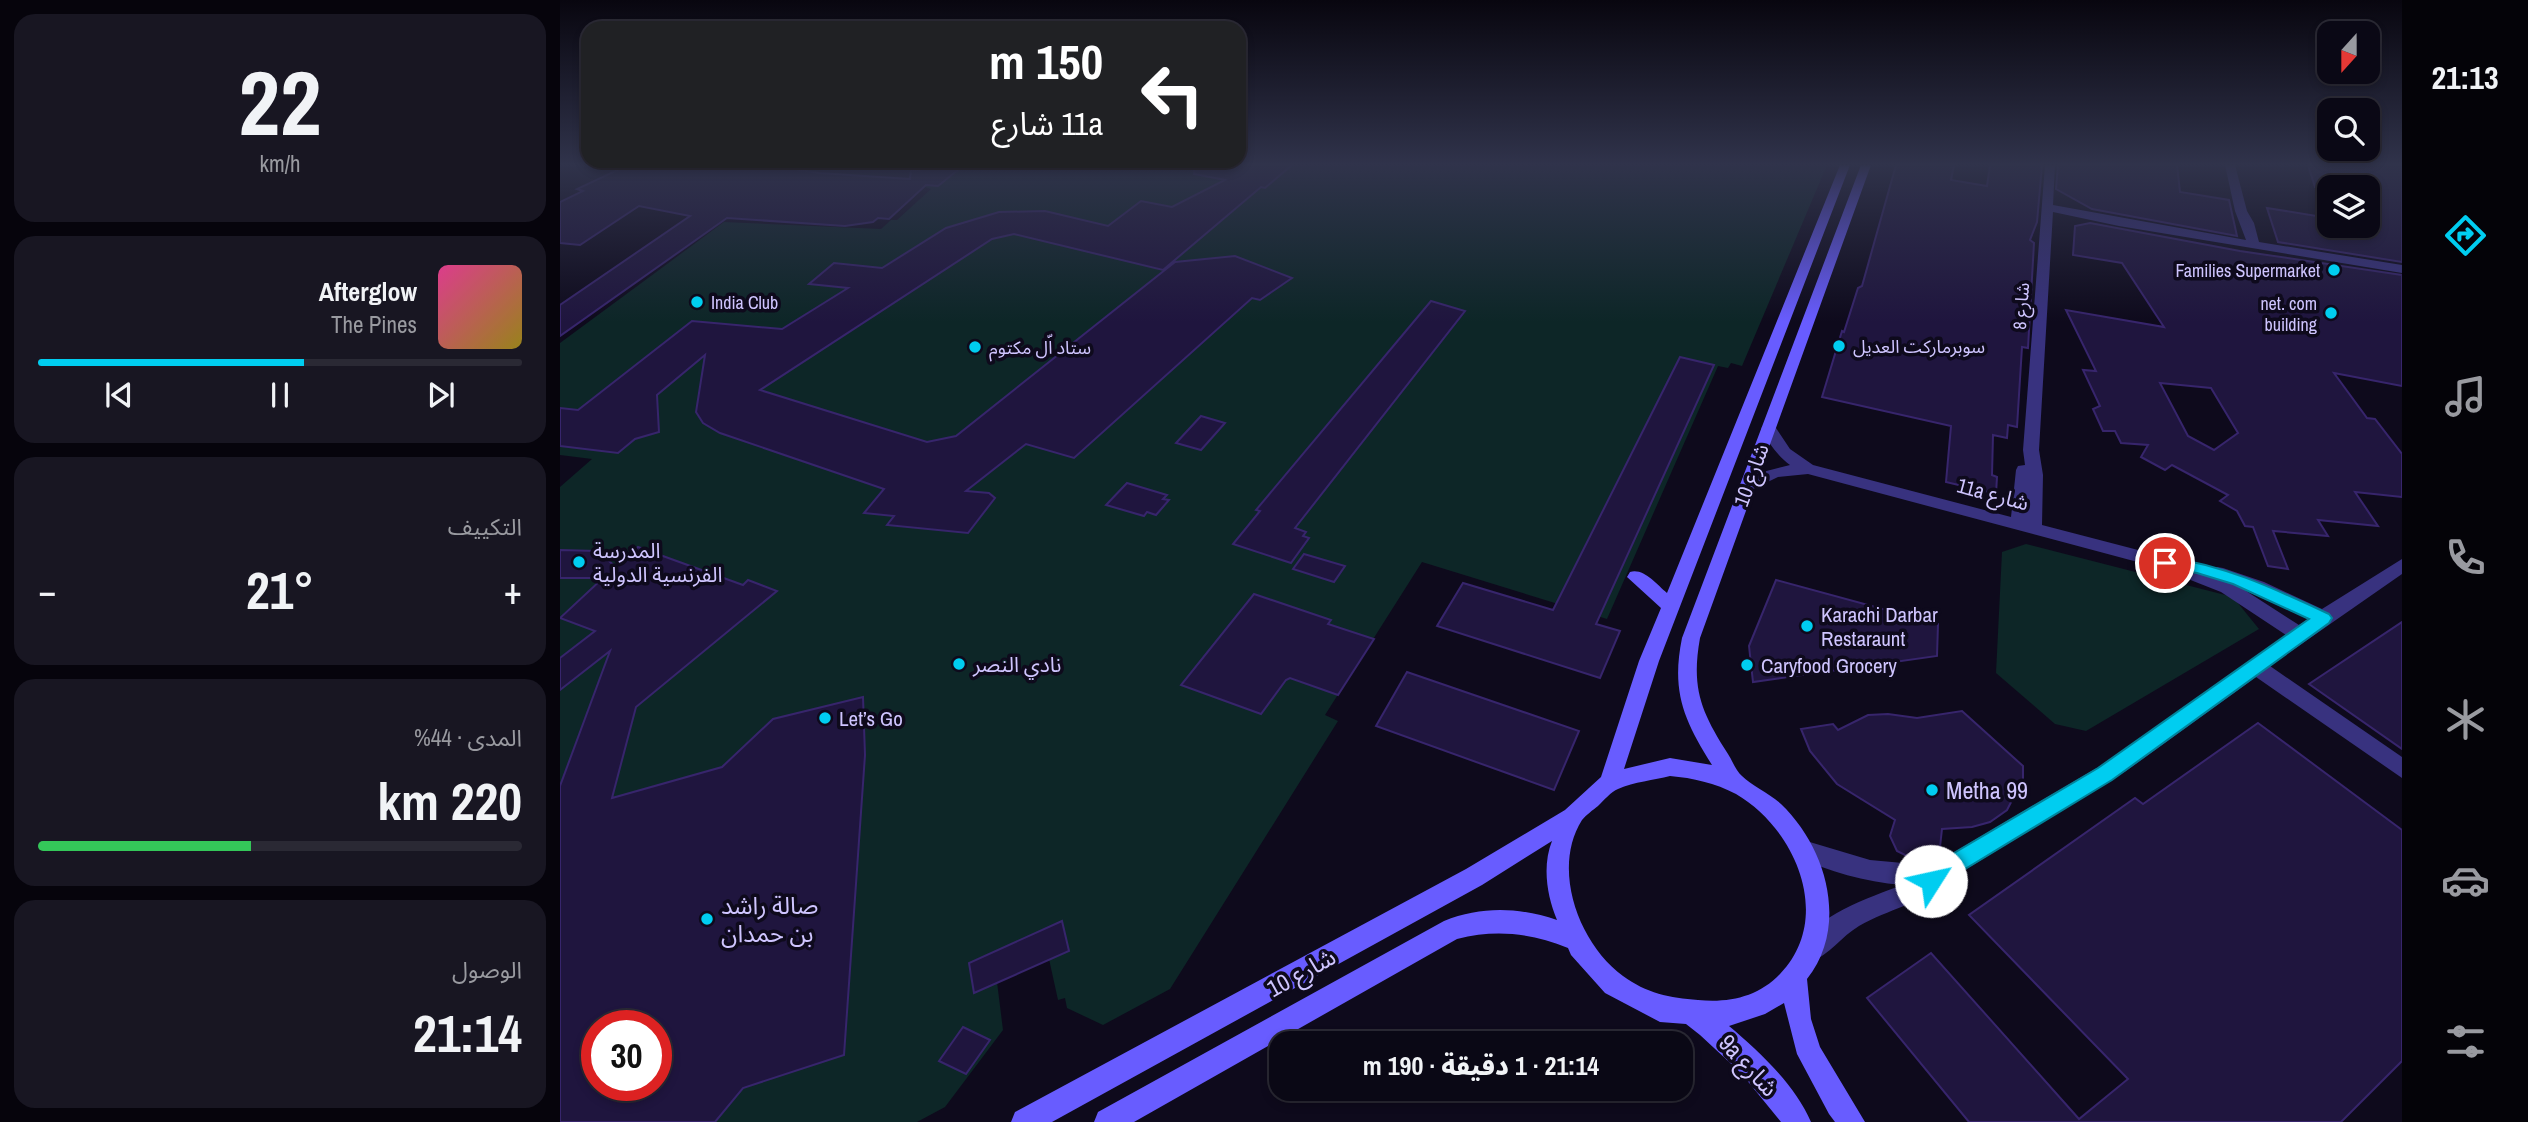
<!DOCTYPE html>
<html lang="ar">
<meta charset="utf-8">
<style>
body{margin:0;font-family:"Archivo Narrow","Noto Sans Arabic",sans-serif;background:#181622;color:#f1f3f6;direction:rtl;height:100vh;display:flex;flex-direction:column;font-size:26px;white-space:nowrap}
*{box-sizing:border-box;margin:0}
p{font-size:23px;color:#999aa0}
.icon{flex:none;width:38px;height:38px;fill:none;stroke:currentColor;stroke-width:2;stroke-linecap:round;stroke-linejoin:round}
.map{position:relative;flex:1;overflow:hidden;direction:ltr}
.sheet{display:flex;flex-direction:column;gap:14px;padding:14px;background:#06040c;width:560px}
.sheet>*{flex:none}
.top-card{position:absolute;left:21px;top:21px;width:665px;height:147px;border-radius:21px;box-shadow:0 4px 10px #0003,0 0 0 2px #2a2934;direction:rtl;background:#202124;color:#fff;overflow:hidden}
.needle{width:46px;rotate:201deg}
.buttons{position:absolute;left:1757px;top:21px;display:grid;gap:14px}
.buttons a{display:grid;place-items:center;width:63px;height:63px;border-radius:14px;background:#0a0815;box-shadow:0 4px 10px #0003,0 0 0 2px #2a2934;font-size:35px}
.speed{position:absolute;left:21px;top:1010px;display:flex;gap:14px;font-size:35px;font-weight:700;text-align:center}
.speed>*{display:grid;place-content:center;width:91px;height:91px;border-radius:50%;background:#0a0815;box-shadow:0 4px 10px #0003,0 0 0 2px #2a2934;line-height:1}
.speed .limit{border:10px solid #d22;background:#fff;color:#111}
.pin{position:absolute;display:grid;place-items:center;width:60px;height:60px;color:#fff;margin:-30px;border:4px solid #fff;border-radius:50%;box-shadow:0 2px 7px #0007}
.me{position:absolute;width:77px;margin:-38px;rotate:55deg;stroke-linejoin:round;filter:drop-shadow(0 0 5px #0008)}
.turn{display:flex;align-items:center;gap:24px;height:147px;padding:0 28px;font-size:32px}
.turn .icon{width:91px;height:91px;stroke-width:2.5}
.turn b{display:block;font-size:49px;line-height:60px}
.big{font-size:52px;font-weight:800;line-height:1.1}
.sheet .card{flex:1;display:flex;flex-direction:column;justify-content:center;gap:10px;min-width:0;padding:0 24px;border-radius:21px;background:#181622}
.sheet .dial{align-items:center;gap:0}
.dial b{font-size:91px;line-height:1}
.song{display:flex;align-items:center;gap:21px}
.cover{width:84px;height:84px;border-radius:10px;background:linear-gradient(135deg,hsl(330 70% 55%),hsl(50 70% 35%))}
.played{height:7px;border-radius:4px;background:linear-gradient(90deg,#00cdf0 55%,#2a2934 55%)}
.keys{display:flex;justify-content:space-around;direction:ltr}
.heat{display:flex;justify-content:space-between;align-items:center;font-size:38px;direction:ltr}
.charge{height:10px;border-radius:5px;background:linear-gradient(90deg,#34c759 44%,#2a2934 0)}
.trip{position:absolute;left:709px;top:1031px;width:424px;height:70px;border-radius:21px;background:#0a0815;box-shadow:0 4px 10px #0003,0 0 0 2px #2a2934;font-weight:800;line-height:70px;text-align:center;direction:rtl}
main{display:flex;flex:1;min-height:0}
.dock{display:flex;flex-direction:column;width:126px;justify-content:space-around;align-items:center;background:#040308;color:#999aa0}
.dock .icon{width:49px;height:49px}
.dock .current{color:#00cdf0}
.dock b{font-size:32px;color:#f1f3f6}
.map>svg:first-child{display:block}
.green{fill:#0d2627;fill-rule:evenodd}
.building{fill:#1f153e;stroke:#37256c;stroke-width:2;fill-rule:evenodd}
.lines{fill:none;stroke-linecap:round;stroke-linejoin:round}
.street{fill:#38327f;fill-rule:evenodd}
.secondary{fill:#685cff;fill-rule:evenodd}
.route{fill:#00cdf0;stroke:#00859c;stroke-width:2}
.poi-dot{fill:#00cdf0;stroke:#0e0a1c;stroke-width:2.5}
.labels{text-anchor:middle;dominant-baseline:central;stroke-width:7;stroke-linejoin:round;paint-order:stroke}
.far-poi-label{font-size:18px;fill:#cfc5ff;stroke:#0e0a1c;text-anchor:start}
.far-street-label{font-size:18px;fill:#cfc5ff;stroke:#0e0a1c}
.street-label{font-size:21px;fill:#cfc5ff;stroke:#0e0a1c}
.poi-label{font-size:21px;fill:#cfc5ff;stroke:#0e0a1c;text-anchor:start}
.near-poi-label{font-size:24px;fill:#cfc5ff;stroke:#0e0a1c;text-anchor:start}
.near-street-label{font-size:24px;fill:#cfc5ff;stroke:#0e0a1c}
</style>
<main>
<nav class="dock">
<b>21:13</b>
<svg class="icon current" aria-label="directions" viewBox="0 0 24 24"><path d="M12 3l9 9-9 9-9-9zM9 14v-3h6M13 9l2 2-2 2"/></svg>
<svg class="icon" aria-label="music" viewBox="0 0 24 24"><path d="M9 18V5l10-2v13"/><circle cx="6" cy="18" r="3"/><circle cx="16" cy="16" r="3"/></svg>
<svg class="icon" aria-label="phone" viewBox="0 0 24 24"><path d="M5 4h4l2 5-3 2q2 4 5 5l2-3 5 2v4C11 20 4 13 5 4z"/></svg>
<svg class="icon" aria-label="climate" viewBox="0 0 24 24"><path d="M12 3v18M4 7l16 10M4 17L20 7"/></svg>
<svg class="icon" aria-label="car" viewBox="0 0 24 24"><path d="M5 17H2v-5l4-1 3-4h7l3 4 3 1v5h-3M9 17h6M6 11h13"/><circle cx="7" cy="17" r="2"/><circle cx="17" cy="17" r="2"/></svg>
<svg class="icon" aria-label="filters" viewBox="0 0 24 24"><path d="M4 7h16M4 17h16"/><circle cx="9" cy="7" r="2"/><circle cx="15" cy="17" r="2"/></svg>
</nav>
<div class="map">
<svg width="1842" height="1122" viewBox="0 0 1842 1122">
<rect width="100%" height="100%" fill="#0e0a1c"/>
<g class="green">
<path d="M 393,165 L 460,170 L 467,165 L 1267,165 L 1182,366 L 1171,363 L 1168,368 L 1158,366 L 1047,619 L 862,562 L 765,715 L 778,721 L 610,989 L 543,1025 L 507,1008 L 505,998 L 498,1000 L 489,959 L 437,982 L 443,1030 L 385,1107 L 357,1122 L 0,1122 L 0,487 L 32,459 L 0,455 L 0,343 L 164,222 L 321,229 L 331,220 L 337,220 L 371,189 L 365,187 ZM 37,1026 L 96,1026 L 96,1085 L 37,1085 Z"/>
<polygon points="1466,544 1673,597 1699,629 1526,731 1495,724 1436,673 1442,552"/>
</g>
<g class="building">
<polygon points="68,165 208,165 259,173 350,179 351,171 365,169 369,165 404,165 378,186 366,185 329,219 318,218 313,222 285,226 167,218 0,336 0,305 130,216 79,206 20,245 0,243 0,202 23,191 17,189"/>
<polygon points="635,165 732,165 705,188 701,187 603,270 454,234 432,239 200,390 367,442 396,436 615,262 675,256 732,278 700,300 692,298 514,458 466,444 406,491 429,493 435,498 408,533 327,525 334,516 304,513 324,489 160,433 143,423 136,412 145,355 97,395 99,432 75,439 58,453 0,446 0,408 18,410 132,321 222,329 288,288 249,284 274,263 322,268 386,228 439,212 485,211 548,226 581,201 612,207 665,180 634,174"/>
<polygon points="1336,165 1394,165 1391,180 1427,186 1430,165 1482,165 1477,222 1470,240 1474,243 1468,348 1462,347 1457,427 1448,425 1447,438 1433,435 1432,475 1437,477 1436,494 1386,482 1391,426 1262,397 1282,331 1284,332 1298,288 1302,286"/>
<polygon points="1498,165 1617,165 1620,192 1669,200 1677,236 1532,209 1496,189"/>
<polygon points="1748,165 1842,165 1842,262 1718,242 1707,208 1769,218 1769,226 1808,226 1808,187 1755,187"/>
<path d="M 1530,223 L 1680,251 L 1842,275 L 1842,386 L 1774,373 L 1807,418 L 1815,419 L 1842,454 L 1842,497 L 1795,492 L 1818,526 L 1758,520 L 1768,536 L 1713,531 L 1728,569 L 1708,566 L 1693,527 L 1685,526 L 1677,511 L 1660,501 L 1668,495 L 1612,465 L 1605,470 L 1581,457 L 1588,445 L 1561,443 L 1555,431 L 1543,431 L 1533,409 L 1540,406 L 1523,370 L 1536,371 L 1506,310 L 1604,327 L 1562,263 L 1513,255 L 1515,226 ZM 1600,383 L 1651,388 L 1678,433 L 1654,450 L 1628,436 Z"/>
<polygon points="871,301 905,311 735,528 746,532 743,536 749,538 731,563 673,544 700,511 696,510"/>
<polygon points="1120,357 1154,365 1036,624 1060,631 1040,678 877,626 903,583 993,610"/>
<polygon points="641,416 665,423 641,450 616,443"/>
<polygon points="567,483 607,495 603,499 609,500 596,515 587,512 584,516 546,505"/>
<path d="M 78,547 L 183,585 L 188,580 L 217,591 L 76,707 L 52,798 L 162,767 L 213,719 L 303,697 L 305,755 L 284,1055 L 183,1088 L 155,1122 L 0,1122 L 0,786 L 50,651 L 0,690 L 0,658 L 35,631 L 0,618 L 43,578 L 0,578 L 0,550 L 37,551 L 56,567 ZM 37,1026 L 96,1026 L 96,1085 L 37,1085 Z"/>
<polygon points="744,554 785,566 774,582 733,569"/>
<polygon points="1216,580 1378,624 1377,656 1193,682 1189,646"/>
<polygon points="694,594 771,620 768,624 814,639 778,695 730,678 726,680 701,714 621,685"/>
<polygon points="1842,622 1842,749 1749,684"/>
<polygon points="847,672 1019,731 994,790 816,726"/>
<polygon points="1402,711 1463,766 1463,779 1447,810 1430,822 1412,827 1382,829 1379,856 1372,860 1353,859 1337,851 1330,836 1335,820 1277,784 1250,751 1241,729 1273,724 1278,730 1308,715 1328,714 1357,718"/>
<polygon points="1698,723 1842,830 1842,1061 1781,1122 1409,1122 1307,998 1371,953 1519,1119 1568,1079 1409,915 1575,798 1583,804"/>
<polygon points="502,921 509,951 414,993 409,963"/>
<polygon points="403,1027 430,1040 406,1074 379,1061"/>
</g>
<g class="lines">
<g class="street">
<path d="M 337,165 L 367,165 C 361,170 343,170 337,165 Z"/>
<path d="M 1485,165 L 1495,165 L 1493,205 L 1686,240 L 1675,211 L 1665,165 L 1675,165 L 1687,211 L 1694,223 L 1699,242 L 1842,265 L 1842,273 L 1559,226 L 1493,212 L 1479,450 L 1483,475 L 1482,525 L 1605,557 L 1648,573 L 1657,567 L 1663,568 L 1704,582 L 1762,609 L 1842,559 L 1842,574 L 1710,666 L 1842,757 L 1842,778 L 1696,677 L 1566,771 L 1387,881 C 1362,904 1328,909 1299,926 C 1282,936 1269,955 1251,962 L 1242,958 L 1239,950 C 1254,915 1309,898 1342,885 C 1304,882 1270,871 1235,857 L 1232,850 L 1235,843 L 1243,840 L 1310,860 L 1343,863 L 1376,863 L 1552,759 L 1726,635 L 1661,592 L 1600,568 L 1248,474 L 1218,477 L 1187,492 L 1179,487 L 1195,474 L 1230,465 C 1217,455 1208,443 1201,428 L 1209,423 L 1214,425 L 1230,449 L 1253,465 L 1451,517 L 1456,470 L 1458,466 L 1465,465 L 1463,450 ZM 1683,589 L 1692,592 L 1748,619 L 1739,625 Z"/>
</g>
<path class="secondary" d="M 1280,165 L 1290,165 L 1099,661 L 1064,769 L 1110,758 L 1152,765 C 1124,720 1111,692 1122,638 L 1301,165 L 1311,165 L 1140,638 C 1131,688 1141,712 1168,754 C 1172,760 1176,771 1182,776 C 1191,785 1209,793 1221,804 C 1267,848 1289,926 1247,979 L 1251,1019 L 1260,1047 L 1305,1122 L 1275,1122 L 1269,1114 L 1237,1054 L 1224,1003 L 1205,1014 L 1169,1026 C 1199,1051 1235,1085 1251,1122 L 1221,1122 L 1181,1073 L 1140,1035 L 1126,1024 L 1100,1022 L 1045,993 L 1011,955 L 1008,948 C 970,933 936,929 897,939 L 574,1122 L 534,1122 L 538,1112 L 884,921 C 921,906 959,907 997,920 C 987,896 982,866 992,841 L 922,885 L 492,1122 L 451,1122 L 455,1112 L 906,869 L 1005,810 L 1041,777 L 1079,661 L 1101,608 L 1067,577 L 1070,572 C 1084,568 1096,584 1107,593 ZM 1110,776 C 1133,778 1155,783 1176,794 C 1236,829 1274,918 1220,974 C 1198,997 1169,1003 1138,1000 C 1110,998 1086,993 1063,976 C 1019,944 991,869 1022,820 C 1026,815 1033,810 1038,806 C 1044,800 1051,792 1058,789 C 1074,782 1094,780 1110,776 Z"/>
</g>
<linearGradient id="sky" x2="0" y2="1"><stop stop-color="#08060f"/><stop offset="0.51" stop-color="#30334b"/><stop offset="1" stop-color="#30334b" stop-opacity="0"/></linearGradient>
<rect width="1842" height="322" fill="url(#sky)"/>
<path class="route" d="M 1605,557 C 1665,565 1715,589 1769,614 L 1772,618 L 1769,623 L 1552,780 L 1387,880 L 1371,891 L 1363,888 L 1360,881 L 1372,866 L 1538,768 L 1749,619 L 1673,584 L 1637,573 L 1600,567 L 1597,563 L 1600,559 Z"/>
<g class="poi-dot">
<circle cx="1774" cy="270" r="7"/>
<circle cx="137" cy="302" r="7"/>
<circle cx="1771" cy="313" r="7"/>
<circle cx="1279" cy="346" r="7"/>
<circle cx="415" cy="347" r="7"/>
<circle cx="19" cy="562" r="7"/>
<circle cx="1247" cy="626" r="7"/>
<circle cx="399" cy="664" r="7"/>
<circle cx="1187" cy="665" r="7"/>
<circle cx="265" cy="718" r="7"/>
<circle cx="1372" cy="790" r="7"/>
<circle cx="147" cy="919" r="7"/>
</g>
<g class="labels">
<g class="far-poi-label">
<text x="1760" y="270" text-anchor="end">Families Supermarket</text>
<text x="151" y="302">India Club</text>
<text x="1757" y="303" text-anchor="end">net. com<tspan x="1757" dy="21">building</tspan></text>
<text x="1293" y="346">سوبرماركت العديل</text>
<text x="429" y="347">ستاد اّل مكتوم</text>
</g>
<g class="far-street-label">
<text transform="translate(1461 306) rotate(-86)">شارع 8</text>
</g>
<g class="street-label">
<text transform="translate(1191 475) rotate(-70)">شارع 10</text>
<text transform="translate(1433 494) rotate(15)">11a شارع</text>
</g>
<g class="poi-label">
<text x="33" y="550">المدرسة<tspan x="33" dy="24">الفرنسية الدولية</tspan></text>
<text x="1261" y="614">Karachi Darbar<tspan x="1261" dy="24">Restaraunt</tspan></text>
<text x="413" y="664">نادي النصر</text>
<text x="1201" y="665">Caryfood Grocery</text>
<text x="279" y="718">Let’s Go</text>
</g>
<g class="near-poi-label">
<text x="1386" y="790">Metha 99</text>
<text x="161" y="905">صالة راشد<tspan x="161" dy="28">بن حمدان</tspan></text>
</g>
<g class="near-street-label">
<text transform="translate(741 972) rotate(-29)">شارع 10</text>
<text transform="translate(1189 1065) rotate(47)">9a شارع</text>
</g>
</g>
</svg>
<div class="buttons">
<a><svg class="needle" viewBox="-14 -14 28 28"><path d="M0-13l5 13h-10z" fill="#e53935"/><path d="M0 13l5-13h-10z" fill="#999aa0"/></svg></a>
<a><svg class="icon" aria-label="search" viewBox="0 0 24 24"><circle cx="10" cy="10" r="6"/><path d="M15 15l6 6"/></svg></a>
<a><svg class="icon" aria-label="layers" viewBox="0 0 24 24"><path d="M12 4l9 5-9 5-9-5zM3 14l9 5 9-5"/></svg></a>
</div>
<div class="speed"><div class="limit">30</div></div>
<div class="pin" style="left:1605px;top:563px;background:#d93025"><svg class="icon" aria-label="arrive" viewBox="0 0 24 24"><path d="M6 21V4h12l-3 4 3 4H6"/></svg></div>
<svg class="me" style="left:1371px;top:881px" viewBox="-20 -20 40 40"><circle r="19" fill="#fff"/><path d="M0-13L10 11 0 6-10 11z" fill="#00cdf0"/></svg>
<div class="trip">21:14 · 1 دقيقة · 190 m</div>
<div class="top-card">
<div class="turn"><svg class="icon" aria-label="left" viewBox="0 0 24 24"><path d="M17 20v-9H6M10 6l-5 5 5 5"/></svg><div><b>150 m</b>11a شارع</div></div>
</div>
</div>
<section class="sheet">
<div class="card dial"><b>22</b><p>km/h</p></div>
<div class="card">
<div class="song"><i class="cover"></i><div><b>Afterglow</b><p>The Pines</p></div></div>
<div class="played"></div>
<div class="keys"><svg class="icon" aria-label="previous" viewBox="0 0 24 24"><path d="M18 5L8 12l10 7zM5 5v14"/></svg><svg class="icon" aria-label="pause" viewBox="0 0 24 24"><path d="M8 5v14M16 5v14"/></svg><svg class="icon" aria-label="next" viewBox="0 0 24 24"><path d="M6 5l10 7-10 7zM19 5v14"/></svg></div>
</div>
<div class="card"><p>التكييف</p>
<div class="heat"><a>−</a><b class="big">21°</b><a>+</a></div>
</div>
<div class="card"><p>المدى · 44%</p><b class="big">220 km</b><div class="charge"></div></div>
<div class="card"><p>الوصول</p><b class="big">21:14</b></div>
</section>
</main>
